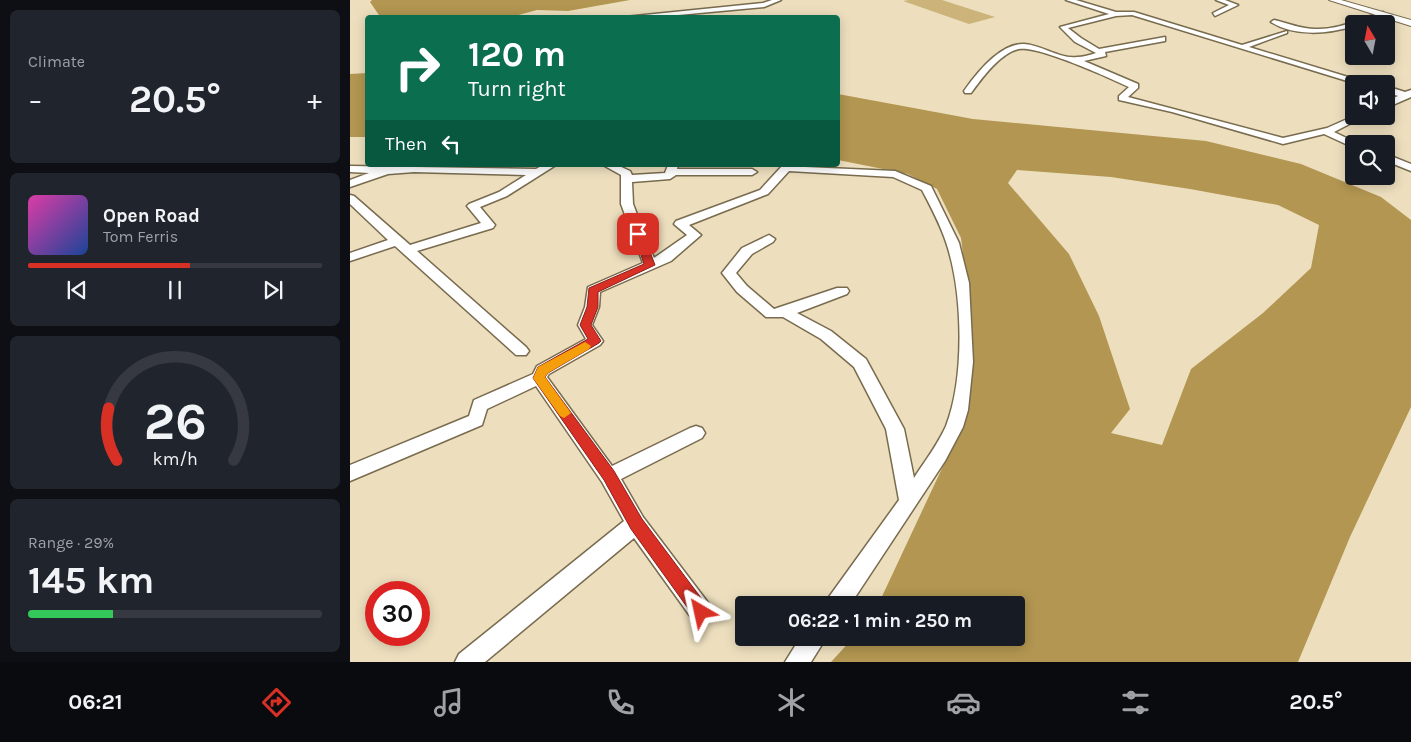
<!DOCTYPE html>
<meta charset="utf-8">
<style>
body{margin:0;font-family:Karla,sans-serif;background:#20242c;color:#f1f3f6;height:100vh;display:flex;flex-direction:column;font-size:19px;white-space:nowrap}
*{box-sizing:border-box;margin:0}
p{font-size:16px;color:#9ea1a6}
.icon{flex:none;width:28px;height:28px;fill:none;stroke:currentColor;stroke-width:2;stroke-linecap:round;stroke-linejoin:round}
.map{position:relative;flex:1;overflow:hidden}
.side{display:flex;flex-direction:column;gap:10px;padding:10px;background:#0d0f14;width:350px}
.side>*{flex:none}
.guide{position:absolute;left:15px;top:15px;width:475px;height:152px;border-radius:5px;box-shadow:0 2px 12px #0003;background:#0b6e4f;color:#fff;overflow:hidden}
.needle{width:32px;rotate:350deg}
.buttons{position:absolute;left:995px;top:15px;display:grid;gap:10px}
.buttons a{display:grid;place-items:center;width:50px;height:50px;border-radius:5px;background:#171b24;box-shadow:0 2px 12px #0003;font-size:25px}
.speed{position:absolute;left:15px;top:581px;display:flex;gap:10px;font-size:25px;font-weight:700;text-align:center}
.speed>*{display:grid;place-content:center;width:65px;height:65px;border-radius:50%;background:#171b24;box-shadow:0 2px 12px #0003;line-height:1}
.speed .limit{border:8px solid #d22;background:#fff;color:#111}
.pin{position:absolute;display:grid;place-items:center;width:42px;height:42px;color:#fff;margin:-21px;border-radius:10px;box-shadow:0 2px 8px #0006}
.me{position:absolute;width:55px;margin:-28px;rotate:324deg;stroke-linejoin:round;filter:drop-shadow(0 0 4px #0008)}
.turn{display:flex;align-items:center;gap:18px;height:105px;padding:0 20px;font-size:22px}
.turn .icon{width:65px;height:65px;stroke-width:2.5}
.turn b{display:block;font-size:35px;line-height:42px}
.then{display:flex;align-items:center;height:48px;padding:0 20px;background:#0003;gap:10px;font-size:19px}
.big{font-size:38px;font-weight:700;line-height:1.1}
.side .widget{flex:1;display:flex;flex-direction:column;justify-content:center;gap:8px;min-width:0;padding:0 18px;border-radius:8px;background:#20242c}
.side .dial{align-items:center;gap:0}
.dial svg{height:130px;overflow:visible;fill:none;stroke:#363941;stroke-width:7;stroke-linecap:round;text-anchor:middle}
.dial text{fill:#f1f3f6;stroke:none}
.song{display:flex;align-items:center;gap:15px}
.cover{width:60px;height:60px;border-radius:8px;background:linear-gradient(135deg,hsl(320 70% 55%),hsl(220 70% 35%))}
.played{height:5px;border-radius:2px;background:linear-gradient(90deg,#d93025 55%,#363941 55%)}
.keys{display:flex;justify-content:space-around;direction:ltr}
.heat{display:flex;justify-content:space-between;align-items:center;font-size:28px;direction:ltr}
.charge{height:8px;border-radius:4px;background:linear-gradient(90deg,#34c759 29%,#363941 0)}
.trip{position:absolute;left:385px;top:596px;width:290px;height:50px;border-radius:5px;background:#171b24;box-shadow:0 2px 12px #0003;font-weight:700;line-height:50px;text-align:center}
.dock{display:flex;height:80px;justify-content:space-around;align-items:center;background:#090b0e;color:#9ea1a6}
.dock .icon{width:35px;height:35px}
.dock .active{color:#d93025}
.dock b{font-size:22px;color:#f1f3f6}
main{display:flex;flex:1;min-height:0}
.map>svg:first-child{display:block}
.green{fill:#cbb379}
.water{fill:#b29651;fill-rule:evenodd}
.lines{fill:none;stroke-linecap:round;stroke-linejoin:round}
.minor-casing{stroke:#786b4e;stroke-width:3}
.tertiary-casing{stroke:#786b4e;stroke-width:2}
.minor{fill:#fff;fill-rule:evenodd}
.tertiary{fill:#fff;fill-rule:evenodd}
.route{fill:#d93025;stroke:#8d1f18}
.slow{fill:#f59e0b}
</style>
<main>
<section class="side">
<div class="widget"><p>Climate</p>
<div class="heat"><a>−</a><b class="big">20.5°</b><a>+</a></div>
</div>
<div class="widget">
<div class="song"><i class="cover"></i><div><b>Open Road</b><p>Tom Ferris</p></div></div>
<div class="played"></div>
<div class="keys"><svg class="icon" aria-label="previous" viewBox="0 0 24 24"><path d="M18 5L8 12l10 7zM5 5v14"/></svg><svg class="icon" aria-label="pause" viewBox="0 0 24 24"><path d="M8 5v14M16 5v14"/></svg><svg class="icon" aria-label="next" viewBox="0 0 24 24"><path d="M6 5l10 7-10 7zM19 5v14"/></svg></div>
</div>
<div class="widget dial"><svg viewBox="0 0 100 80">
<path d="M14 69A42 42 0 1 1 86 69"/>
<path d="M14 69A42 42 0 0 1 9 37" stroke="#d93025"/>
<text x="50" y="56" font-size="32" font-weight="700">26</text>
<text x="50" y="72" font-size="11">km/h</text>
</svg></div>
<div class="widget"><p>Range · 29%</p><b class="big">145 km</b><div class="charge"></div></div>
</section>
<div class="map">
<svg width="1061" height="662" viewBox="0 0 1061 662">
<rect width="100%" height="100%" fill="#eddfbe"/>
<polygon class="green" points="559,0 592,0 645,17 619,24 553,1"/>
<g class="water">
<polygon points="22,0 280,0 218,11 187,10 161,17 31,18 20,2"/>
<polygon points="17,73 17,137 0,137 0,74"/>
<path d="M 488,94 L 623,119 L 856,141 L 951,164 L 1031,197 L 1061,220 L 1061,407 L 1000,537 L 948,662 L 481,662 L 503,638 L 666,638 L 666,605 L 528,605 L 617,415 L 623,336 L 611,238 L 587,189 L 558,174 L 488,160 ZM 667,170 L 761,177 L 840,189 L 928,205 L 969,225 L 961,268 L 913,313 L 841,369 L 812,445 L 761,433 L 780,409 L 749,316 L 719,254 L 658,183 Z"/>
</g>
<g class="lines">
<g class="minor-casing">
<g id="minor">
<polygon points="422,0 431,0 414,7 296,18 265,18 413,3"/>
<path d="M 716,0 L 726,0 L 766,12 L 784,12 L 892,45 L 937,31 L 937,33 L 899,47 L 1021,84 L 1007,84 L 782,15 L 766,16 L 718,28 L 731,38 L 749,49 L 815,37 L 815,41 L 755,52 L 756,56 L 734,61 L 788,84 L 788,88 L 778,97 L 933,138 L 977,128 L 1004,116 L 1015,116 L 984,132 L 1009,144 L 1000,146 L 974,134 L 933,144 L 822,112 L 769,100 L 769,96 L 779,87 C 760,78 687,45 669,49 C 650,53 632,78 621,93 L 615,93 L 614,91 C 626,74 650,43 674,44 C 692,45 709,59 727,57 C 733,57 740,55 746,53 L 725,42 L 710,27 L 759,14 Z"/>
<polygon points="866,0 875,0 888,5 865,16 863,13 879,5"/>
<path d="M 1033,12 L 1035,15 L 1011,24 L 1004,24 L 1004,26 C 978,34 945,37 921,22 L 924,20 C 938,23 951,29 966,29 C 989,30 1011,18 1033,12 Z"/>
<polygon points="1036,86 1055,92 1061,90 1061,97 1036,108 1036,101 1048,96 1036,92"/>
<polygon points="1036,154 1061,164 1061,171 1036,161"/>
<polygon points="193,165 206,165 157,196 130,207 145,225 143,228 67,251 176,347 179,351 176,355 166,355 45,246 0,261 0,253 38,240 0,204 0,195 4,196 60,245 131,223 117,206 119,204 149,192 176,175 64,172 38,174 0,187 0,180 19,173 0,172 0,166 186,169"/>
<path d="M 253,165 L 267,165 L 280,171 L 282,175 L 315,173 L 318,165 L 328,165 L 327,169 L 402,169 L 407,172 L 402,175 L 326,175 L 320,179 L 282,182 L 283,204 L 304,258 L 337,235 L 324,224 L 326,221 L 410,190 L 432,166 L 545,171 L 581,186 L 609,243 L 619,283 L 623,362 L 618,410 L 613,427 L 595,461 L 500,605 L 476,605 L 479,597 L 549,500 L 536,429 L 504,367 L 471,339 L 433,317 L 416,317 L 387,292 L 372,273 L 392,248 L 419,235 L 425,239 L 423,242 L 402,254 L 386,273 L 397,286 L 424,309 L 487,288 L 497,288 L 499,291 L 497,294 L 447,313 L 481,331 L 516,359 L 554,429 L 564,478 C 575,461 588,444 596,426 C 615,377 613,292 596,242 C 590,224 581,207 572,190 L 543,177 L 439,171 L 418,194 L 339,225 L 351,235 L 321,261 L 250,292 L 249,307 L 242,325 L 253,341 L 250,345 L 199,374 L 197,377 L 262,466 L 340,428 L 346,426 L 352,428 L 355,433 L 352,438 L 271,479 L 293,517 L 359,604 L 362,612 L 359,620 L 351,623 L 343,620 L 284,538 L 135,662 L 105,662 L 109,654 L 274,521 L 252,482 L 186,386 L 137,409 L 132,425 L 0,481 L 0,465 L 119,416 L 124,400 L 183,374 L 187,366 L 236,339 L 228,325 L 235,307 L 238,287 L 293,263 L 271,204 L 271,175 Z"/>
<polygon points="450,638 476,638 461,662 435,662"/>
</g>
</g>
<g class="tertiary-casing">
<polygon id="tertiary" points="979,0 991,0 1061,20 1061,26"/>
</g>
<use href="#minor" class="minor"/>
<use href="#tertiary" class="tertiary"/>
</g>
<polygon class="route" points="285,232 293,234 305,265 248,292 248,307 241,325 251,341 249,343 198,373 195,377 264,471 292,519 357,606 360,612 357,618 351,621 345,618 281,529 254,480 183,378 188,367 238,339 230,325 237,307 239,288 294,264 284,234"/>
<polygon class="slow" points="235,342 241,346 239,349 198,373 195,377 221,413 214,418 210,416 183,378 188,367"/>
</svg>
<div class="buttons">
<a><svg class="needle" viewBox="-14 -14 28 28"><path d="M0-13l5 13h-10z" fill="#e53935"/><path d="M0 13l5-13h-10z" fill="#9ea1a6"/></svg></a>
<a><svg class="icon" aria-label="sound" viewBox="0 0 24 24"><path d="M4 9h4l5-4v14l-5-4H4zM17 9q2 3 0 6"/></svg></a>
<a><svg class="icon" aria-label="search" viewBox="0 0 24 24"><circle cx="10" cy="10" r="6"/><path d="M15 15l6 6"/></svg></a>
</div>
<div class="speed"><div class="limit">30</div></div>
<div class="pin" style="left:288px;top:234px;background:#d93025"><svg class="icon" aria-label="arrive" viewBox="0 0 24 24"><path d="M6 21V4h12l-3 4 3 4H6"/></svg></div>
<svg class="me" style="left:351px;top:612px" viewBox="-20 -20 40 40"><path d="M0-17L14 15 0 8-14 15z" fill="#d93025" stroke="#fff" stroke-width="4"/></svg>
<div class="trip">06:22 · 1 min · 250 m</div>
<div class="guide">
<div class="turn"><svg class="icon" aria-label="right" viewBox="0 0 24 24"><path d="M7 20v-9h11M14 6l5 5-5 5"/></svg><div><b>120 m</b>Turn right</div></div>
<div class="then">Then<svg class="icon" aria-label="left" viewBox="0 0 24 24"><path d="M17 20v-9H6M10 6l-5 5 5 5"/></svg></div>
</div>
</div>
</main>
<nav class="dock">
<b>06:21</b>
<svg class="icon active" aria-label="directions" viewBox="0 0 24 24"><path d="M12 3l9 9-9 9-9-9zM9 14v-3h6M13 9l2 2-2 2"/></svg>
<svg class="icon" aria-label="music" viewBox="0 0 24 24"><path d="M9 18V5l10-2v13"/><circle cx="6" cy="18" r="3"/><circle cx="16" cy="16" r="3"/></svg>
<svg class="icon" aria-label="phone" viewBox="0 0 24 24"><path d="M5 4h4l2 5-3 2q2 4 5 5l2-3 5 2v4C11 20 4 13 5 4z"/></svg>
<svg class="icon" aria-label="climate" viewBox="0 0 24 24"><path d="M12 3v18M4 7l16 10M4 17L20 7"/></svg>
<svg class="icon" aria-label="car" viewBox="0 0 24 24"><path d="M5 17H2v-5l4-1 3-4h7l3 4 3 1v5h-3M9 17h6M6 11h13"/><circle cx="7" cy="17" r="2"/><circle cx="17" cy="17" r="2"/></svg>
<svg class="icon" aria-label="filters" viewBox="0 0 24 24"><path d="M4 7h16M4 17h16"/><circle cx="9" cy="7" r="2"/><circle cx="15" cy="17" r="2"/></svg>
<b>20.5°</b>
</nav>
